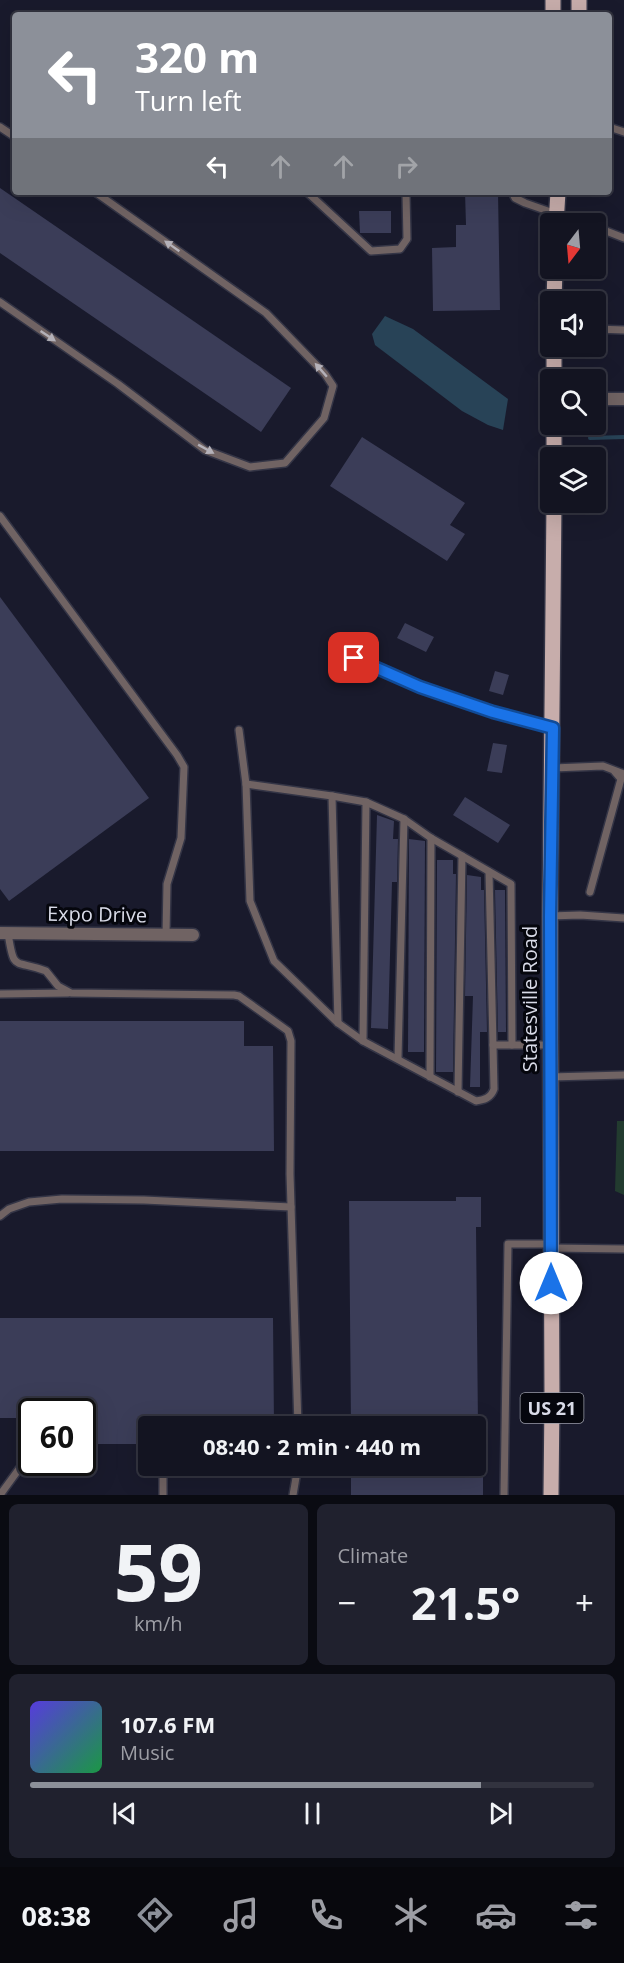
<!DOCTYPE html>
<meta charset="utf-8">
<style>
body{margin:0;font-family:"Open Sans",sans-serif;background:#20212e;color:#f1f3f6;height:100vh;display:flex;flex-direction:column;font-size:22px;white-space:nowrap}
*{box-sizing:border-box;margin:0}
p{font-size:20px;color:#9d9ea5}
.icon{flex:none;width:33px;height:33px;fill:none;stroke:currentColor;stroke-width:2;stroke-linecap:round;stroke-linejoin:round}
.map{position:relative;height:1495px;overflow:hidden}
.drawer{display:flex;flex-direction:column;gap:9px;padding:9px;background:#0a0b12;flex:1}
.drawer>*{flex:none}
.hud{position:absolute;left:12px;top:12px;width:600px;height:183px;border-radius:6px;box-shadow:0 6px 24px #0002,0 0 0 2px #32333f;background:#8c9099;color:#fff;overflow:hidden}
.needle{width:39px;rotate:196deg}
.controls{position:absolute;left:540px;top:213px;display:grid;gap:12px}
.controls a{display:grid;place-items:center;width:66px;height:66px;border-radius:6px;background:#131421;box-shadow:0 6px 24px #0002,0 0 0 2px #32333f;font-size:30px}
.speed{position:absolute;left:18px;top:1398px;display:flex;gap:12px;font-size:30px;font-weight:700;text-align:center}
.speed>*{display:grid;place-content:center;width:78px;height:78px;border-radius:50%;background:#131421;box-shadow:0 6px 24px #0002,0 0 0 2px #32333f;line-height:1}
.speed .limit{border:3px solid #111;border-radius:9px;background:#fff;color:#111}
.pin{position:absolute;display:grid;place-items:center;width:51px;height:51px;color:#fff;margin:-26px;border-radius:12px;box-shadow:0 3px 9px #0006}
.me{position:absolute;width:66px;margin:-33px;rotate:0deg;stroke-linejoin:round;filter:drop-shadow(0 0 4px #0008)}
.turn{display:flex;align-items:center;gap:21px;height:126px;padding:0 24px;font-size:27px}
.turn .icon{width:78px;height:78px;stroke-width:2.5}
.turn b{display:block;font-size:42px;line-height:51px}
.lanes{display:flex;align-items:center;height:57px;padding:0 24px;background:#0003;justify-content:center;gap:30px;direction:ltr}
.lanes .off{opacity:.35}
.big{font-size:45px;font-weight:700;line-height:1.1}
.drawer .card{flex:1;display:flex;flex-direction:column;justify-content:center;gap:9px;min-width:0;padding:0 21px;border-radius:9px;background:#20212e}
.drawer .dial{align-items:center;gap:0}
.dial b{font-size:78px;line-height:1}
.song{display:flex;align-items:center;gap:18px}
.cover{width:72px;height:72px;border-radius:9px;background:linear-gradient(135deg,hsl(250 70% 55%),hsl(140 70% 35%))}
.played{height:6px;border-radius:3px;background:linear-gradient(90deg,#8c9099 80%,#32333f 80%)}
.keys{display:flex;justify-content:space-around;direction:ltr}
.heat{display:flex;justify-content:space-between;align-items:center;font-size:33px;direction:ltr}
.drawer .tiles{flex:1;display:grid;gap:9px;grid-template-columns:1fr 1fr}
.card:last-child{grid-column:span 2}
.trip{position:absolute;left:138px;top:1416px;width:348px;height:60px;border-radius:6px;background:#131421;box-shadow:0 6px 24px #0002,0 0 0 2px #32333f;font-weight:700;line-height:60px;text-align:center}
.menu{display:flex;height:96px;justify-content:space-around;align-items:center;background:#08080d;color:#9d9ea5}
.menu .icon{width:42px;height:42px}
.menu .active{color:#8c9099}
.menu b{font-size:27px;color:#f1f3f6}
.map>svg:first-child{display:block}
.green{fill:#223b2f}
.water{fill:#284357}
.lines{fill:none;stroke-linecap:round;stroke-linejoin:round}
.stream{stroke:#284357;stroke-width:4}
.building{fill:#3b3d58}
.service-casing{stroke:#343546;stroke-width:10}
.minor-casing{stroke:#343546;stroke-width:15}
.primary-casing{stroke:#343546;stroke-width:18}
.service{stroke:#706363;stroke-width:7}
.minor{stroke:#706363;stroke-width:12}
.primary{stroke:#c7adab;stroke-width:15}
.oneway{fill:#b4b1b9}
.route-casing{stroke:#114b97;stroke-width:15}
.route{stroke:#1a73e8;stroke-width:10}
.labels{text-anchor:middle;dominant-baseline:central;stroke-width:6;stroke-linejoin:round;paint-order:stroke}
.shield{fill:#05060d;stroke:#999ba6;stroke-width:1.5}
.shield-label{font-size:18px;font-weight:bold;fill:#d9dbe8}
.street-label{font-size:20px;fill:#d9dbe8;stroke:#05060d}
</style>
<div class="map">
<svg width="624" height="1495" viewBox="0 0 624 1495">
<rect width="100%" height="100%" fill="#191a2c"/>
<polygon class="green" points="617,1121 624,1121 624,1195 615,1191"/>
<polygon class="water" points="385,316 413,329 508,399 503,430 488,425 462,411 375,345 372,334"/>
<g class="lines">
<polyline class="stream" points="590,438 624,437"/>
</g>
<g class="building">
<polygon points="0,188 291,388 261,432 0,253"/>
<polygon points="465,192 498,192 500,310 433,311 432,248 456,247 456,225 466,225"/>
<polygon points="359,211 391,211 391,233 360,233"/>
<polygon points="362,437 465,503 450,525 465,534 447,561 330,486"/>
<polygon points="0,597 149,798 9,901 0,889"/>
<polygon points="405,623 434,637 426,652 397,638"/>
<polygon points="495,671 509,675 503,695 489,691"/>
<polygon points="493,743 507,745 502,773 487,771"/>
<polygon points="465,797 510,825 498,843 453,815"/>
<polygon points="377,815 394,821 393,839 398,839 397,882 392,882 388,1029 371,1028"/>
<polygon points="409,839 425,841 424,1052 408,1052"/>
<polygon points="437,860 453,860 453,874 456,874 453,1072 436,1072"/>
<polygon points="467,875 481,877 481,890 484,890 487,1032 480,1032 480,1087 470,1087 473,996 465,996"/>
<polygon points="495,890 505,890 506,1032 498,1032"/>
<polygon points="0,1021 244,1021 244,1046 273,1046 274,1151 0,1151"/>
<polygon points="456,1197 481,1197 481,1227 476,1227 478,1426 351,1426 349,1201 456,1201"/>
<polygon points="0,1318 273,1318 274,1426 148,1426 148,1444 82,1444 82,1412 32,1412 32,1418 0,1418"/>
<polygon points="351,1466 478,1466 478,1476 483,1476 483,1495 351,1495"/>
</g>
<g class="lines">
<g class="service-casing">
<g id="service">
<polyline points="0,127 15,137"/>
<polyline points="609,127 624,132"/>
<polyline points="307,192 371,251 400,249 407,239 406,194 403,192"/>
<polyline points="512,192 515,198 525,203 585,224"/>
<polyline points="596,227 624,238"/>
<polyline points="0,302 118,384 205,450 250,467 285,463 324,418 333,386 325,374 266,313 95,192"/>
<polyline points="596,329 624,330"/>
<polyline points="0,516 177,755 184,767 181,838 167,884 166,934"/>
<polyline points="354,658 420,687 493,712 553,728"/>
<path d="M 239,730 L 246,784 L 250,901 L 274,961 L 338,1023 L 363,1041 L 476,1101 C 484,1100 491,1098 494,1089 L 493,1045 L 550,1045"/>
<polyline points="553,768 603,766 624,774"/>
<polyline points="246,784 332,796 338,1023"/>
<polyline points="332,796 366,802"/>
<polyline points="489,872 493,1045"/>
<polyline points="590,892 621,779 615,772"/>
<polyline points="550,916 580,915 624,918"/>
<path d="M 8,933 C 14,973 14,959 46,971 L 58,986 L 71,993 L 234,995 L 239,996 L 288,1031 L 291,1041 L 290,1174 L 298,1426"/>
<polyline points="0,994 68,993"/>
<polyline points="363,1041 366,802 404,819 431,838 511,884 512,1045"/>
<polyline points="398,1058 404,819"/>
<polyline points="430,1077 431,838"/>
<polyline points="550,1077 624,1075"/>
<polyline points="458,1092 462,856"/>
<polyline points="0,1216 9,1209 29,1202 62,1199 144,1200 291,1207"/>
<polyline points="551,1248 624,1249"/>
<polyline points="163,1467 163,1495"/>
<polyline points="0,1495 19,1469"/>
<polyline points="293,1495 298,1466"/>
<polyline points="504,1495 508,1244 551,1244"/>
</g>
</g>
<g class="minor-casing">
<g id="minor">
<polyline points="596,399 624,399"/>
<polyline points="0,933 193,935"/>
</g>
</g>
<g class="primary-casing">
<g id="primary">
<polyline points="579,0 579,15"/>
<polyline points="553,15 553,0"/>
<polyline points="556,224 558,192"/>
<polyline points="554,302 555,268"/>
<polyline points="554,380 554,346"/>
<polyline points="554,458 554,424"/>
<polyline points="551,1495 552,1399 550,916 554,502"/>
</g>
</g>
<use href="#service" class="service"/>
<use href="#minor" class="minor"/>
<use href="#primary" class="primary"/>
</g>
<defs><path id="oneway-solid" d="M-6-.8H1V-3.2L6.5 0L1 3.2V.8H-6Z" transform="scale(1.5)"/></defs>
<g class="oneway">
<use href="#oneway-solid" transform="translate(172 246) rotate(-145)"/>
<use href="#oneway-solid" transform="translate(48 336) rotate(34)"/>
<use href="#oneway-solid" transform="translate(321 370) rotate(-131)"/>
<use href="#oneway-solid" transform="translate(206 449) rotate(29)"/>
</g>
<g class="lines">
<g class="route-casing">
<polyline id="route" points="354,658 420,687 493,712 553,728 550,916 551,1283"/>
</g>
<use href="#route" class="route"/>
</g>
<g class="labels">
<rect class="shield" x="520.5" y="1393" width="63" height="30" rx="4.5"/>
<g class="shield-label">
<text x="552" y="1408">US 21</text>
</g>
<g class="street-label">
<text transform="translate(97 914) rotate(1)">Expo Drive</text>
<text transform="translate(529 999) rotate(-90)">Statesville Road</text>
</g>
</g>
</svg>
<div class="controls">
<a><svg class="needle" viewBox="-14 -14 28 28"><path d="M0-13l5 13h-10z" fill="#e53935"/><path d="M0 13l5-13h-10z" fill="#9d9ea5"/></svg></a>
<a><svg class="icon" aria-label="sound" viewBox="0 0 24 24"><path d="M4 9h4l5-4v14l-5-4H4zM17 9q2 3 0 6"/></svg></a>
<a><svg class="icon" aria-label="search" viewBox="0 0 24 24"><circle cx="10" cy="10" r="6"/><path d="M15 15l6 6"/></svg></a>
<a><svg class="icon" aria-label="layers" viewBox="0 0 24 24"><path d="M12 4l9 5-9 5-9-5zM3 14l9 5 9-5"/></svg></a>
</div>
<div class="speed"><div class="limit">60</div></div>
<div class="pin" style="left:354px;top:658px;background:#d93025"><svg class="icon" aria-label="arrive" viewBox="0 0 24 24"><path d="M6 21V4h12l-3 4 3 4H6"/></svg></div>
<svg class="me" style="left:551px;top:1283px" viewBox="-20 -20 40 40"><circle r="19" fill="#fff"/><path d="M0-13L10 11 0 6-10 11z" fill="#1a73e8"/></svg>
<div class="trip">08:40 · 2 min · 440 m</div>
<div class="hud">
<div class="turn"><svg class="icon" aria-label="left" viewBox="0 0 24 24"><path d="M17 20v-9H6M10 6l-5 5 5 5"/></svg><div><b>320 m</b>Turn left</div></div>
<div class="lanes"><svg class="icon" aria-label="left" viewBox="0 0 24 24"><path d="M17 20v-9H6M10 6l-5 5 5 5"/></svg><svg class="icon off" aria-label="ahead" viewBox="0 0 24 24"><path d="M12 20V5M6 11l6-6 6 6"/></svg><svg class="icon off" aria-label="ahead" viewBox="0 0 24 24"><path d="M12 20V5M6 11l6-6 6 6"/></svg><svg class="icon off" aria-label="right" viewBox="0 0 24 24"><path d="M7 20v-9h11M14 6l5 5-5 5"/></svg></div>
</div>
</div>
<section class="drawer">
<div class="tiles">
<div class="card dial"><b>59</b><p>km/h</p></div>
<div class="card"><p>Climate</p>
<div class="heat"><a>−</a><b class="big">21.5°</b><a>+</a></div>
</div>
<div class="card">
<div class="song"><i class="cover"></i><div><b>107.6 FM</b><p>Music</p></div></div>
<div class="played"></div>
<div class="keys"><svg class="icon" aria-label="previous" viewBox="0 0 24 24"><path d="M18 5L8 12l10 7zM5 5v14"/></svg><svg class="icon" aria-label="pause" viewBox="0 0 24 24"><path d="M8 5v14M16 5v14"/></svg><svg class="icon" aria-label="next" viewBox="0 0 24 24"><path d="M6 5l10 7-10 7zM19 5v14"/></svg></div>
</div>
</div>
</section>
<nav class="menu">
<b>08:38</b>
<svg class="icon active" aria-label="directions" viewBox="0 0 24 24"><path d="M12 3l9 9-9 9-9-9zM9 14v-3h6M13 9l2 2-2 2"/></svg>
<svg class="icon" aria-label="music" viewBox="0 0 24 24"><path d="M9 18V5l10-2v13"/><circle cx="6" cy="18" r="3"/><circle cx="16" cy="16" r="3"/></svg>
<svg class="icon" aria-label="phone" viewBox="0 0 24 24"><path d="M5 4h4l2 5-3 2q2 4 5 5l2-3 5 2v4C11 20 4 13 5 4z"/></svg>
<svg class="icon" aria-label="climate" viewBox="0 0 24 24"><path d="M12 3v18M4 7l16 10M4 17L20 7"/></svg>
<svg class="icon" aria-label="car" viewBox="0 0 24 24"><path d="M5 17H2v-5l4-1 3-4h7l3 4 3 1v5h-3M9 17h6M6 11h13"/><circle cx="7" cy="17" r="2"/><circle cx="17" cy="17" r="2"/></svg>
<svg class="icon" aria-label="filters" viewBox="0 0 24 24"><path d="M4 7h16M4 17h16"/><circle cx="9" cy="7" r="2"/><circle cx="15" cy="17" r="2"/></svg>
</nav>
